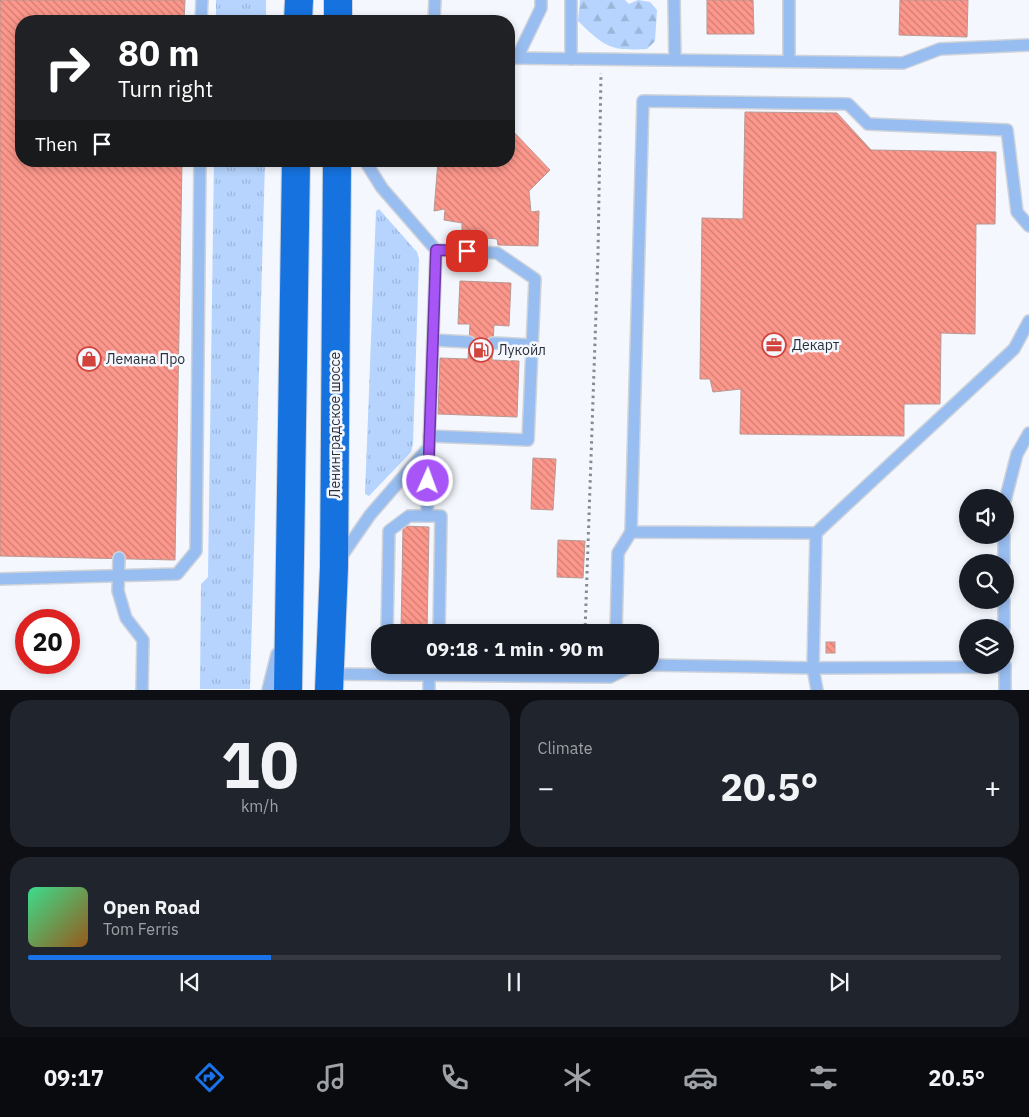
<!DOCTYPE html>
<meta charset="utf-8">
<style>
body{margin:0;font-family:"IBM Plex Sans",sans-serif;background:#20242c;color:#f1f3f6;height:100vh;display:flex;flex-direction:column;font-size:19px;white-space:nowrap}
*{box-sizing:border-box;margin:0}
p{font-size:16px;color:#9ea1a6}
.icon{flex:none;width:28px;height:28px;fill:none;stroke:currentColor;stroke-width:2;stroke-linecap:round;stroke-linejoin:round}
.map{position:relative;height:690px;overflow:hidden}
.side{display:flex;flex-direction:column;gap:10px;padding:10px;background:#0d0f14;flex:1}
.side>*{flex:none}
.banner{position:absolute;left:15px;top:15px;width:500px;height:152px;border-radius:20px;box-shadow:0 2px 8px #0003;background:#202124;color:#fff;overflow:hidden}
.fabs{position:absolute;left:959px;top:489px;display:grid;gap:10px}
.fabs a{display:grid;place-items:center;width:55px;height:55px;border-radius:50%;background:#171b24;box-shadow:0 2px 8px #0003;font-size:25px}
.speed{position:absolute;left:15px;top:609px;display:flex;gap:10px;font-size:25px;font-weight:700;text-align:center}
.speed>*{display:grid;place-content:center;width:65px;height:65px;border-radius:50%;background:#171b24;box-shadow:0 2px 8px #0003;line-height:1}
.speed .limit{border:8px solid #d22;background:#fff;color:#111}
.pin{position:absolute;display:grid;place-items:center;width:42px;height:42px;color:#fff;margin:-21px;border-radius:10px;box-shadow:0 2px 8px #0006}
.me{position:absolute;width:55px;margin:-28px;rotate:2deg;stroke-linejoin:round;filter:drop-shadow(0 0 4px #0008)}
.turn{display:flex;align-items:center;gap:18px;height:105px;padding:0 20px;font-size:22px}
.turn .icon{width:65px;height:65px;stroke-width:2.5}
.turn b{display:block;font-size:35px;line-height:42px}
.then{display:flex;align-items:center;height:48px;padding:0 20px;background:#0003;gap:10px;font-size:19px}
.big{font-size:38px;font-weight:700;line-height:1.1}
.side .tile{flex:1;display:flex;flex-direction:column;justify-content:center;gap:8px;min-width:0;padding:0 18px;border-radius:20px;background:#20242c}
.side .dial{align-items:center;gap:0}
.dial b{font-size:65px;line-height:1}
.song{display:flex;align-items:center;gap:15px}
.cover{width:60px;height:60px;border-radius:8px;background:linear-gradient(135deg,hsl(150 70% 55%),hsl(30 70% 35%))}
.played{height:5px;border-radius:2px;background:linear-gradient(90deg,#1a73e8 25%,#363941 25%)}
.keys{display:flex;justify-content:space-around;direction:ltr}
.heat{display:flex;justify-content:space-between;align-items:center;font-size:28px;direction:ltr}
.side .tiles{flex:1;display:grid;gap:10px;grid-template-columns:1fr 1fr}
.tile:last-child{grid-column:span 2}
.trip{position:absolute;left:371px;top:624px;width:288px;height:50px;border-radius:20px;background:#171b24;box-shadow:0 2px 8px #0003;font-weight:700;line-height:50px;text-align:center}
.tabs{display:flex;height:80px;justify-content:space-around;align-items:center;background:#090b0e;color:#9ea1a6}
.tabs .icon{width:35px;height:35px}
.tabs .on{color:#1a73e8}
.tabs b{font-size:22px;color:#f1f3f6}
.map>svg:first-child{display:block}
.grass{fill:url(#grass-tufts)}
.forest{fill:url(#forest-firs)}
.building{fill:url(#building-back-hatch);stroke:#b99893}
.lines{fill:none;stroke-linecap:round;stroke-linejoin:round}
.lane-casing{stroke:#cfd3da;stroke-width:14}
.highway-casing{stroke:#cfd3da;stroke-width:30}
.path{stroke:#858a92;stroke-width:3;stroke-dasharray:2.5 4;stroke-linecap:butt}
.lane{stroke:#98bdf0;stroke-width:11}
.highway{stroke:#1572de;stroke-width:28}
.route-casing{stroke:#6d37a1;stroke-width:12}
.route{stroke:#a855f7;stroke-width:9}
.labels{text-anchor:middle;dominant-baseline:central;stroke-width:5;stroke-linejoin:round;paint-order:stroke}
.poi-label{font-size:14px;fill:#29303a;stroke:#f4f7fd;text-anchor:start}
.street-label{font-size:14px;fill:#29303a;stroke:#f4f7fd}
</style>
<div class="map">
<svg width="1029" height="690" viewBox="0 0 1029 690">
<defs>
<pattern id="grass-tufts" width="24" height="20" patternUnits="userSpaceOnUse" patternTransform="scale(1.25)"><rect width="24" height="20" fill="#b6d4fe"/><path d="M3 7l-1-3M5 7V3M7 7l1-3M15 17l-1-3M17 17v-4M19 17l1-3" fill="none" stroke="#9cb6da"/></pattern>
<pattern id="forest-firs" width="22" height="20" patternUnits="userSpaceOnUse" patternTransform="scale(1.25)"><rect width="22" height="20" fill="#b6d4fe"/><path d="M5 1l3.5 6h-7zM16 11l3.5 6h-7z" fill="#9cb6da"/></pattern>
<pattern id="building-back-hatch" width="6" height="6" patternUnits="userSpaceOnUse" patternTransform="scale(1.25)"><rect width="6" height="6" fill="#fd978b"/><path d="M-1 5l2 2M0 0l6 6M5-1l2 2" fill="none" stroke="#cd7c73"/></pattern>
</defs>
<rect width="100%" height="100%" fill="#f4f7fd"/>
<g class="grass">
<rect x="216" y="0" width="50" height="21"/>
<polygon points="214,161 265,161 250,689 200,689 201,584 208,577"/>
<polygon points="379,209 417,252 419,259 413,444 411,452 369,496 365,494 376,211"/>
</g>
<path class="forest" d="M 580,0 L 625,0 L 629,4 L 638,0 L 650,2 L 657,10 L 655,41 L 647,49 C 609,51 605,47 578,21 Z"/>
<g class="building">
<polygon points="0,0 185,0 184,21 21,21 21,161 182,161 175,560 0,556"/>
<polygon points="707,0 753,0 754,34 707,34"/>
<polygon points="900,0 968,0 967,37 899,35"/>
<polygon points="745,112 837,113 871,150 996,152 995,224 976,224 975,334 941,333 940,404 904,404 904,436 740,434 741,389 713,392 710,379 700,379 702,218 743,219"/>
<polygon points="509,127 550,170 529,191 531,212 539,211 538,246 498,245 497,239 476,237 475,230 462,230 462,223 444,220 445,209 434,211 438,161 509,161"/>
<polygon points="460,281 511,283 509,326 494,325 492,360 519,361 517,417 438,414 440,358 468,359 470,324 458,324"/>
<polygon points="533,458 556,459 553,510 531,509"/>
<polygon points="403,526 429,527 427,632 401,632"/>
<polygon points="558,540 585,541 583,578 557,577"/>
<rect x="826" y="642" width="9" height="11"/>
</g>
<g class="lines">
<g class="lane-casing">
<g id="lane">
<polyline points="674,0 675,60"/>
<polyline points="789,0 789,61"/>
<polyline points="201,21 202,0"/>
<polyline points="434,21 435,0"/>
<polyline points="509,58 903,63 940,49 1029,45"/>
<polyline points="517,58 541,8 541,0"/>
<polyline points="571,59 571,0"/>
<polyline points="433,340 469,342"/>
<polyline points="493,343 532,345"/>
<polyline points="429,436 528,440 535,279 497,253 436,250"/>
<polyline points="1005,501 1017,454 1029,433"/>
<polyline points="427,516 441,516 439,632"/>
<polyline points="816,533 631,532 643,101 848,104 868,124 1007,130 1017,212 1029,226"/>
<polyline points="1004,535 1004,562"/>
<polyline points="119,558 118,591 126,618 143,640 142,690"/>
<polyline points="339,560 370,515 429,447 436,250 382,188 365,161"/>
<polyline points="0,579 177,574 196,551 200,161"/>
<polyline points="1004,600 1004,628"/>
<polyline points="387,632 389,531 409,516 427,516 429,447"/>
<polyline points="616,632 618,553 631,532"/>
<polyline points="650,665 813,668 1005,667"/>
<polyline points="1005,665 1005,690"/>
<polyline points="330,674 610,677 634,665"/>
<polyline points="268,690 277,654"/>
<polyline points="429,690 429,675"/>
<polyline points="817,690 813,668 816,533 1014,349 1029,321"/>
</g>
</g>
<g class="highway-casing">
<g id="highway">
<polyline points="338,0 338,21"/>
<polyline points="298,21 299,0"/>
<polyline points="288,690 296,161"/>
<polyline points="329,690 334,567 337,161"/>
</g>
</g>
<polyline class="path" points="585,632 598,255 601,73"/>
<use href="#lane" class="lane"/>
<use href="#highway" class="highway"/>
</g>
<g class="lines">
<g class="route-casing">
<polyline id="route" points="428,481 436,250 467,251"/>
</g>
<use href="#route" class="route"/>
</g>
<defs>
<g id="office-ring" transform="scale(1.25)"><circle r="9.5" fill="#f4f7fd" stroke="#d1433b" stroke-width="1.5"/><path d="M-6-3h4V-5.5h4V-3h4V5H-6ZM-1-4.5V-3h2v-1.5ZM-6 0V1H6V0Z" fill="#d1433b"/></g>
<g id="fuel-ring" transform="scale(1.25)"><circle r="9.5" fill="#f4f7fd" stroke="#d1433b" stroke-width="1.5"/><path d="M-5.5-6h7V0h2V4h1.3V-2.5L3-4.5l.8-.8L6-3V5H2.5V1h-1V6h-7ZM-4.2-4.7v3.2H.2V-4.7Z" fill="#d1433b"/></g>
<g id="shop-ring" transform="scale(1.25)"><circle r="9.5" fill="#f4f7fd" stroke="#d1433b" stroke-width="1.5"/><path d="M-5-2.5h2.3a2.7 3.5 0 0 1 5.4 0H5L5.5 6h-11ZM-1.5-2.5h3a1.5 2.3 0 0 0-3 0Z" fill="#d1433b"/></g>
</defs>
<g fill-rule="evenodd">
<use href="#office-ring" x="774" y="345"/>
<use href="#fuel-ring" x="481" y="350"/>
<use href="#shop-ring" x="89" y="359"/>
</g>
<g class="labels">
<g class="poi-label">
<text x="792" y="345">Декарт</text>
<text x="498" y="350">Лукойл</text>
<text x="106" y="359">Лемана Про</text>
</g>
<g class="street-label">
<text transform="translate(335 425) rotate(-90)">Ленинградское шоссе</text>
</g>
</g>
</svg>
<div class="fabs">
<a><svg class="icon" aria-label="sound" viewBox="0 0 24 24"><path d="M4 9h4l5-4v14l-5-4H4zM17 9q2 3 0 6"/></svg></a>
<a><svg class="icon" aria-label="search" viewBox="0 0 24 24"><circle cx="10" cy="10" r="6"/><path d="M15 15l6 6"/></svg></a>
<a><svg class="icon" aria-label="layers" viewBox="0 0 24 24"><path d="M12 4l9 5-9 5-9-5zM3 14l9 5 9-5"/></svg></a>
</div>
<div class="speed"><div class="limit">20</div></div>
<div class="pin" style="left:467px;top:251px;background:#d93025"><svg class="icon" aria-label="arrive" viewBox="0 0 24 24"><path d="M6 21V4h12l-3 4 3 4H6"/></svg></div>
<svg class="me" style="left:428px;top:481px" viewBox="-20 -20 40 40"><circle r="17" fill="#a855f7" stroke="#fff" stroke-width="3"/><path d="M0-11L8 9 0 5-8 9z" fill="#fff"/></svg>
<div class="trip">09:18 · 1 min · 90 m</div>
<div class="banner">
<div class="turn"><svg class="icon" aria-label="right" viewBox="0 0 24 24"><path d="M7 20v-9h11M14 6l5 5-5 5"/></svg><div><b>80 m</b>Turn right</div></div>
<div class="then">Then<svg class="icon" aria-label="arrive" viewBox="0 0 24 24"><path d="M6 21V4h12l-3 4 3 4H6"/></svg></div>
</div>
</div>
<section class="side">
<div class="tiles">
<div class="tile dial"><b>10</b><p>km/h</p></div>
<div class="tile"><p>Climate</p>
<div class="heat"><a>−</a><b class="big">20.5°</b><a>+</a></div>
</div>
<div class="tile">
<div class="song"><i class="cover"></i><div><b>Open Road</b><p>Tom Ferris</p></div></div>
<div class="played"></div>
<div class="keys"><svg class="icon" aria-label="previous" viewBox="0 0 24 24"><path d="M18 5L8 12l10 7zM5 5v14"/></svg><svg class="icon" aria-label="pause" viewBox="0 0 24 24"><path d="M8 5v14M16 5v14"/></svg><svg class="icon" aria-label="next" viewBox="0 0 24 24"><path d="M6 5l10 7-10 7zM19 5v14"/></svg></div>
</div>
</div>
</section>
<nav class="tabs">
<b>09:17</b>
<svg class="icon on" aria-label="directions" viewBox="0 0 24 24"><path d="M12 3l9 9-9 9-9-9zM9 14v-3h6M13 9l2 2-2 2"/></svg>
<svg class="icon" aria-label="music" viewBox="0 0 24 24"><path d="M9 18V5l10-2v13"/><circle cx="6" cy="18" r="3"/><circle cx="16" cy="16" r="3"/></svg>
<svg class="icon" aria-label="phone" viewBox="0 0 24 24"><path d="M5 4h4l2 5-3 2q2 4 5 5l2-3 5 2v4C11 20 4 13 5 4z"/></svg>
<svg class="icon" aria-label="climate" viewBox="0 0 24 24"><path d="M12 3v18M4 7l16 10M4 17L20 7"/></svg>
<svg class="icon" aria-label="car" viewBox="0 0 24 24"><path d="M5 17H2v-5l4-1 3-4h7l3 4 3 1v5h-3M9 17h6M6 11h13"/><circle cx="7" cy="17" r="2"/><circle cx="17" cy="17" r="2"/></svg>
<svg class="icon" aria-label="filters" viewBox="0 0 24 24"><path d="M4 7h16M4 17h16"/><circle cx="9" cy="7" r="2"/><circle cx="15" cy="17" r="2"/></svg>
<b>20.5°</b>
</nav>
